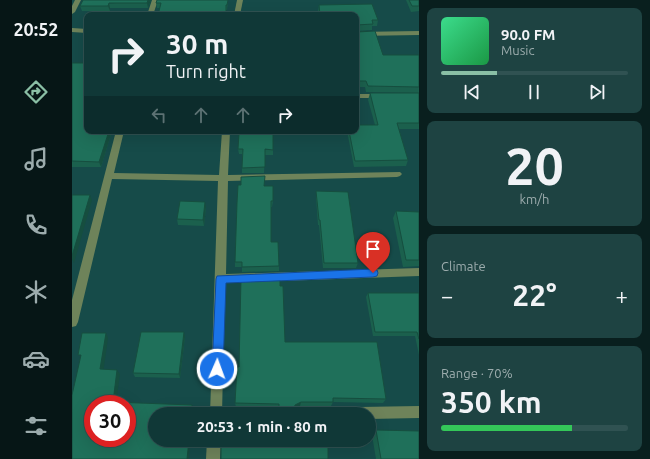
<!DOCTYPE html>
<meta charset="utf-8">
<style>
body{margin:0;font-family:Ubuntu,sans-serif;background:#1e4342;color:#f1f3f6;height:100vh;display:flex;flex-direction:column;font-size:15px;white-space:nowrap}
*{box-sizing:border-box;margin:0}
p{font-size:13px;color:#9cacad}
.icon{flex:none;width:22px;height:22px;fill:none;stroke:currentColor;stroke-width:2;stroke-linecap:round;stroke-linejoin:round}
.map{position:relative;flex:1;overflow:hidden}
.side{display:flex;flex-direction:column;gap:8px;padding:8px;background:#091f1e;width:231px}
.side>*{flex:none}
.top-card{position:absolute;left:12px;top:12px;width:275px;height:122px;border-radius:8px;box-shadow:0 4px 16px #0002,0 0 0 1px #305252;background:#103837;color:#f1f3f6;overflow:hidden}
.speed{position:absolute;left:12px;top:395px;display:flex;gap:8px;font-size:20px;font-weight:700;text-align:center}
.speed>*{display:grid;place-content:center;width:52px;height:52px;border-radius:50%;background:#103837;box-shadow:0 4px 16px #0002,0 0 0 1px #305252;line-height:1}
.speed .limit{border:6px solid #d22;background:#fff;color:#111}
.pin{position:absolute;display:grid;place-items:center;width:34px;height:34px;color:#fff;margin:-41px -17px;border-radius:50% 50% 50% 0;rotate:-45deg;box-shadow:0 0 4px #0007}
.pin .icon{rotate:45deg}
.me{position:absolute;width:44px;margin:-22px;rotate:2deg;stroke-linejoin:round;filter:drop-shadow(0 0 3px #0008)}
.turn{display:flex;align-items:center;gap:14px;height:84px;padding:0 16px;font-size:18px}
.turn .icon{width:52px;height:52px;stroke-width:2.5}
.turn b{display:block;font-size:28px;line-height:34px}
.lanes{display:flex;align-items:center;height:38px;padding:0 16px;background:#0003;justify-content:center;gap:20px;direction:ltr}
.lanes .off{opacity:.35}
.big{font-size:30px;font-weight:600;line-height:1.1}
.side .widget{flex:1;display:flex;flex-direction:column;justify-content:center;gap:6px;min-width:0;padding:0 14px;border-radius:8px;background:#1e4342}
.side .dial{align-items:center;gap:0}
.dial b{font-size:52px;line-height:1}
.song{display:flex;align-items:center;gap:12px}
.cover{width:48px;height:48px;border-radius:6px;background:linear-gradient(135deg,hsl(150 70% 55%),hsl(140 70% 35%))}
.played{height:4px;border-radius:2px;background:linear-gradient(90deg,#8abfa5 30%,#305252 30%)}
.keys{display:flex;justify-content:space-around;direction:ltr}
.heat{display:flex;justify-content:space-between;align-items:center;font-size:22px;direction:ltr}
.charge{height:6px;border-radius:3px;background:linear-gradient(90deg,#34c759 70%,#305252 0)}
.trip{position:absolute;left:76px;top:407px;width:228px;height:40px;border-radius:20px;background:#103837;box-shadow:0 4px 16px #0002,0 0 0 1px #305252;font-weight:600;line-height:40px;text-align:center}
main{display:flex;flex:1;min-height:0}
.tabs{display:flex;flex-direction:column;width:72px;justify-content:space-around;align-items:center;background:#061616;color:#9cacad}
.tabs .icon{width:28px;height:28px}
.tabs .current{color:#8abfa5}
.tabs b{font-size:18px;color:#f1f3f6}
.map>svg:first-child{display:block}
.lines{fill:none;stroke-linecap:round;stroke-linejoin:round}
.minor{fill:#6e835a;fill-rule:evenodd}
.wall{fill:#1b604d}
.shaded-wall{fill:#164e3f}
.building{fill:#1f705a;stroke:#164e3f;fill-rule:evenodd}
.route{fill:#1a73e8;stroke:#114b97}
</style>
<main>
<nav class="tabs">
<b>20:52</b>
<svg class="icon current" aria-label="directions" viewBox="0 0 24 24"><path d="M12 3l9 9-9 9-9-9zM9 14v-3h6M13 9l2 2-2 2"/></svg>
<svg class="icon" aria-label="music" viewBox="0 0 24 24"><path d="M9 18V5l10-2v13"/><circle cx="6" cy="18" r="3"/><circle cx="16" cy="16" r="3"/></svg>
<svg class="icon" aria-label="phone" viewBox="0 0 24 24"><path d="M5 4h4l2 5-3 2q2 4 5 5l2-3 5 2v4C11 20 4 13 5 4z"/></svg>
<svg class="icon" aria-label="climate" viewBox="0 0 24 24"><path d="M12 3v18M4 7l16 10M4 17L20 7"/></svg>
<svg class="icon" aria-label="car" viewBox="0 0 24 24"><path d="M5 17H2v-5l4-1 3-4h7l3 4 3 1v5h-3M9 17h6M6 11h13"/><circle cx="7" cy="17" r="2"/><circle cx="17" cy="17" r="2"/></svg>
<svg class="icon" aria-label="filters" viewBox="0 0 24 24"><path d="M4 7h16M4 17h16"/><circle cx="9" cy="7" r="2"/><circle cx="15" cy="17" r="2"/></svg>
</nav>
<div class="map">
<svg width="347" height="459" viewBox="0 0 347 459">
<rect width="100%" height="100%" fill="#164b49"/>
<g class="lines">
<g class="minor">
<polygon points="3,0 9,0 3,12 0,14 0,6"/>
<polygon points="80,0 86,0 81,15 75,15"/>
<polygon points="165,0 171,0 168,15 162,15"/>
<polygon points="0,28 15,29 15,33 0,32"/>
<polygon points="347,31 347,35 284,36 284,32"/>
<polygon points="284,94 310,94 314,96 310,98 284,98"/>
<polygon points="44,131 52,131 42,173 147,175 150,131 158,131 156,175 328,172 330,174 328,176 325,177 156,181 154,274 347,268 347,276 153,283 150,414 138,414 146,181 40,179 6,322 4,326 0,327 0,300"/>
<polygon points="347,406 347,418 297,419 297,414 222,414 223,409 228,408"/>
<polygon points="135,440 149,440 148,459 134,459"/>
</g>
</g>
<g class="wall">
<polygon points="79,0 76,8 38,8 38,11 10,11 8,6"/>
<polygon points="156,0 155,10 85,8 84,3"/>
<polygon points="334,0 347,0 347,11 339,12"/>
<polygon points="247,5 306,20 305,26 300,26 300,30 285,31 311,55 347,55 347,93 294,92 293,87 284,87 284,15 247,15 246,11"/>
<polygon points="0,63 40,131 29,167 0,167"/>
<polygon points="298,93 347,93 347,129 327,129 336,160 334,166 282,167 275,131 284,131 303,125 296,100"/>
<polygon points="166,149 201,150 201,155 193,155 192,173 170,173 170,154 167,154"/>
<polygon points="192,186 201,201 200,207 199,207 199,242 207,266 207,271 170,272 170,267 163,267 163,262"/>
<polygon points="244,191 286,263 284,268 251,268 247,225 246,225 244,197"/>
<polygon points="134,207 132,226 106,225 105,219"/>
<polygon points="324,211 347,212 347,266 331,267 321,218"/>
<polygon points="208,286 213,342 314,399 311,403 261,402 259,406 228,406 222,409 222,410 223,412 256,414 207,414 207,408 164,407 163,403 167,367"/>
<polygon points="296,293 347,293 347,355 343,336 301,336 294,297"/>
<polygon points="113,337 108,378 63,377 61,373"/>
<polygon points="304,430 347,459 304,459 300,435"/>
</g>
<g class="shaded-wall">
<polygon points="76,0 79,0 76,8 75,3"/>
<polygon points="37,3 38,8 38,11 36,6"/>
<polygon points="37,131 40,131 29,167 27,162"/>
<polygon points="18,195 20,200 2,263 0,259 0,256"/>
<polygon points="133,202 134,207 132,226 131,220"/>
<polygon points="112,332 113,337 108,378 107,374"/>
<polygon points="34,333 36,338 31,374 28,369"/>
<polygon points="45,370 48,374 44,404 41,402"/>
<polygon points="229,402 228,406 222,409 223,405"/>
<polygon points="120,405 121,409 121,414 120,414"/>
<polygon points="117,440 118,440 117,459 115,459"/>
</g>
<g class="building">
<polygon points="11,0 76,0 75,3 37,3 36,6 8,6"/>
<polygon points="85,0 156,0 155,5 154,5 154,15 86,15 89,3 84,3"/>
<polygon points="337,0 347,0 347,6 340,6"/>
<polygon points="300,4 306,20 300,20 301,24 284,25 284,26 284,15 248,15 247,5"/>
<polygon points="284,30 285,32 303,31 311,55 347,55 347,87 296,86 294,81 284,81"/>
<polygon points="0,63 15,63 15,131 37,131 27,162 0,161"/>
<polygon points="298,93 347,93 347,123 325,123 336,160 283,161 277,131 284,131 284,125 306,125"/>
<polygon points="167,133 201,134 201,150 193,149 193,167 170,168 171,149 166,149"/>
<polygon points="193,176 192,186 201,186 201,201 199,201 199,242 206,242 207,266 170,267 170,262 163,262 165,203 166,185 169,185 169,177"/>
<polygon points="244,191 276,192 286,263 252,263 248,220 247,220"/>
<polygon points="0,195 18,195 0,256"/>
<polygon points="108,201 133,202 131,220 105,219"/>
<polygon points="324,211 347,212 347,260 334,260"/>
<polygon points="208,277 208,286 211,286 213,342 305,342 314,399 261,398 261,402 229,402 223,405 222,410 223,412 256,412 256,414 207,414 207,404 163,403 165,367 167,367 169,278"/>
<polygon points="296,293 347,293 347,339 345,332 303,332"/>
<polygon points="69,332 112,332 107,374 61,373"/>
<path d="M 10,333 L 34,333 L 28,369 L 45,370 L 41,402 L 120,405 L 120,414 L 83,414 L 83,440 L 117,440 L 115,459 L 0,459 L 0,395 L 9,355 L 6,355 ZM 21,404 L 55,404 L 55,438 L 21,438 Z"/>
<polygon points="304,430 347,431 347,459 309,459"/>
<rect x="149" y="440" width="107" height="19"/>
</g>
<polygon class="route" points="301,269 305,270 306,273 305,276 301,277 154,283 151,369 149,373 145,374 141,373 140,369 144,279 145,276"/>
</svg>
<div class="speed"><div class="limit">30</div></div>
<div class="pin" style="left:301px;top:273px;background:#d93025"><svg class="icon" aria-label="arrive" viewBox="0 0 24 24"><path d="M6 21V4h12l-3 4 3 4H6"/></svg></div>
<svg class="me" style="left:145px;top:369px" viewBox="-20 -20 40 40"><circle r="17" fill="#1a73e8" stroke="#fff" stroke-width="3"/><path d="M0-11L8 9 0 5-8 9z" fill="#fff"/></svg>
<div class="trip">20:53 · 1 min · 80 m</div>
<div class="top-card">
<div class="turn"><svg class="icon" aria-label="right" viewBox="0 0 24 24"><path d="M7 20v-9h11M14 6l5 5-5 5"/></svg><div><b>30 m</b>Turn right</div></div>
<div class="lanes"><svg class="icon off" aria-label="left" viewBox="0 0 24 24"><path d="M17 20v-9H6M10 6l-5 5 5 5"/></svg><svg class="icon off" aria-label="ahead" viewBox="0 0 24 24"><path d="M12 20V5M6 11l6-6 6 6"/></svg><svg class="icon off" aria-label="ahead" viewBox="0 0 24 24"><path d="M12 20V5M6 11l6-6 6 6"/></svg><svg class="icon" aria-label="right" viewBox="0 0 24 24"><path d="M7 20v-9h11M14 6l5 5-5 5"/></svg></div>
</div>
</div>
<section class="side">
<div class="widget">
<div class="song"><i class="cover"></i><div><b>90.0 FM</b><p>Music</p></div></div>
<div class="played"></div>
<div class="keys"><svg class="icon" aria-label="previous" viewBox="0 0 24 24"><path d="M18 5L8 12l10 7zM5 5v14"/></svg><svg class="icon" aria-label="pause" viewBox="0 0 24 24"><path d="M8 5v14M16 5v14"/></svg><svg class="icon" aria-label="next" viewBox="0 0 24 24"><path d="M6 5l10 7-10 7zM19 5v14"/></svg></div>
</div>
<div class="widget dial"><b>20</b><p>km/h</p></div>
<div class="widget"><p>Climate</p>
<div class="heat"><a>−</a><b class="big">22°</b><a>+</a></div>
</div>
<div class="widget"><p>Range · 70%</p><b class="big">350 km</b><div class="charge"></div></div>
</section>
</main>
